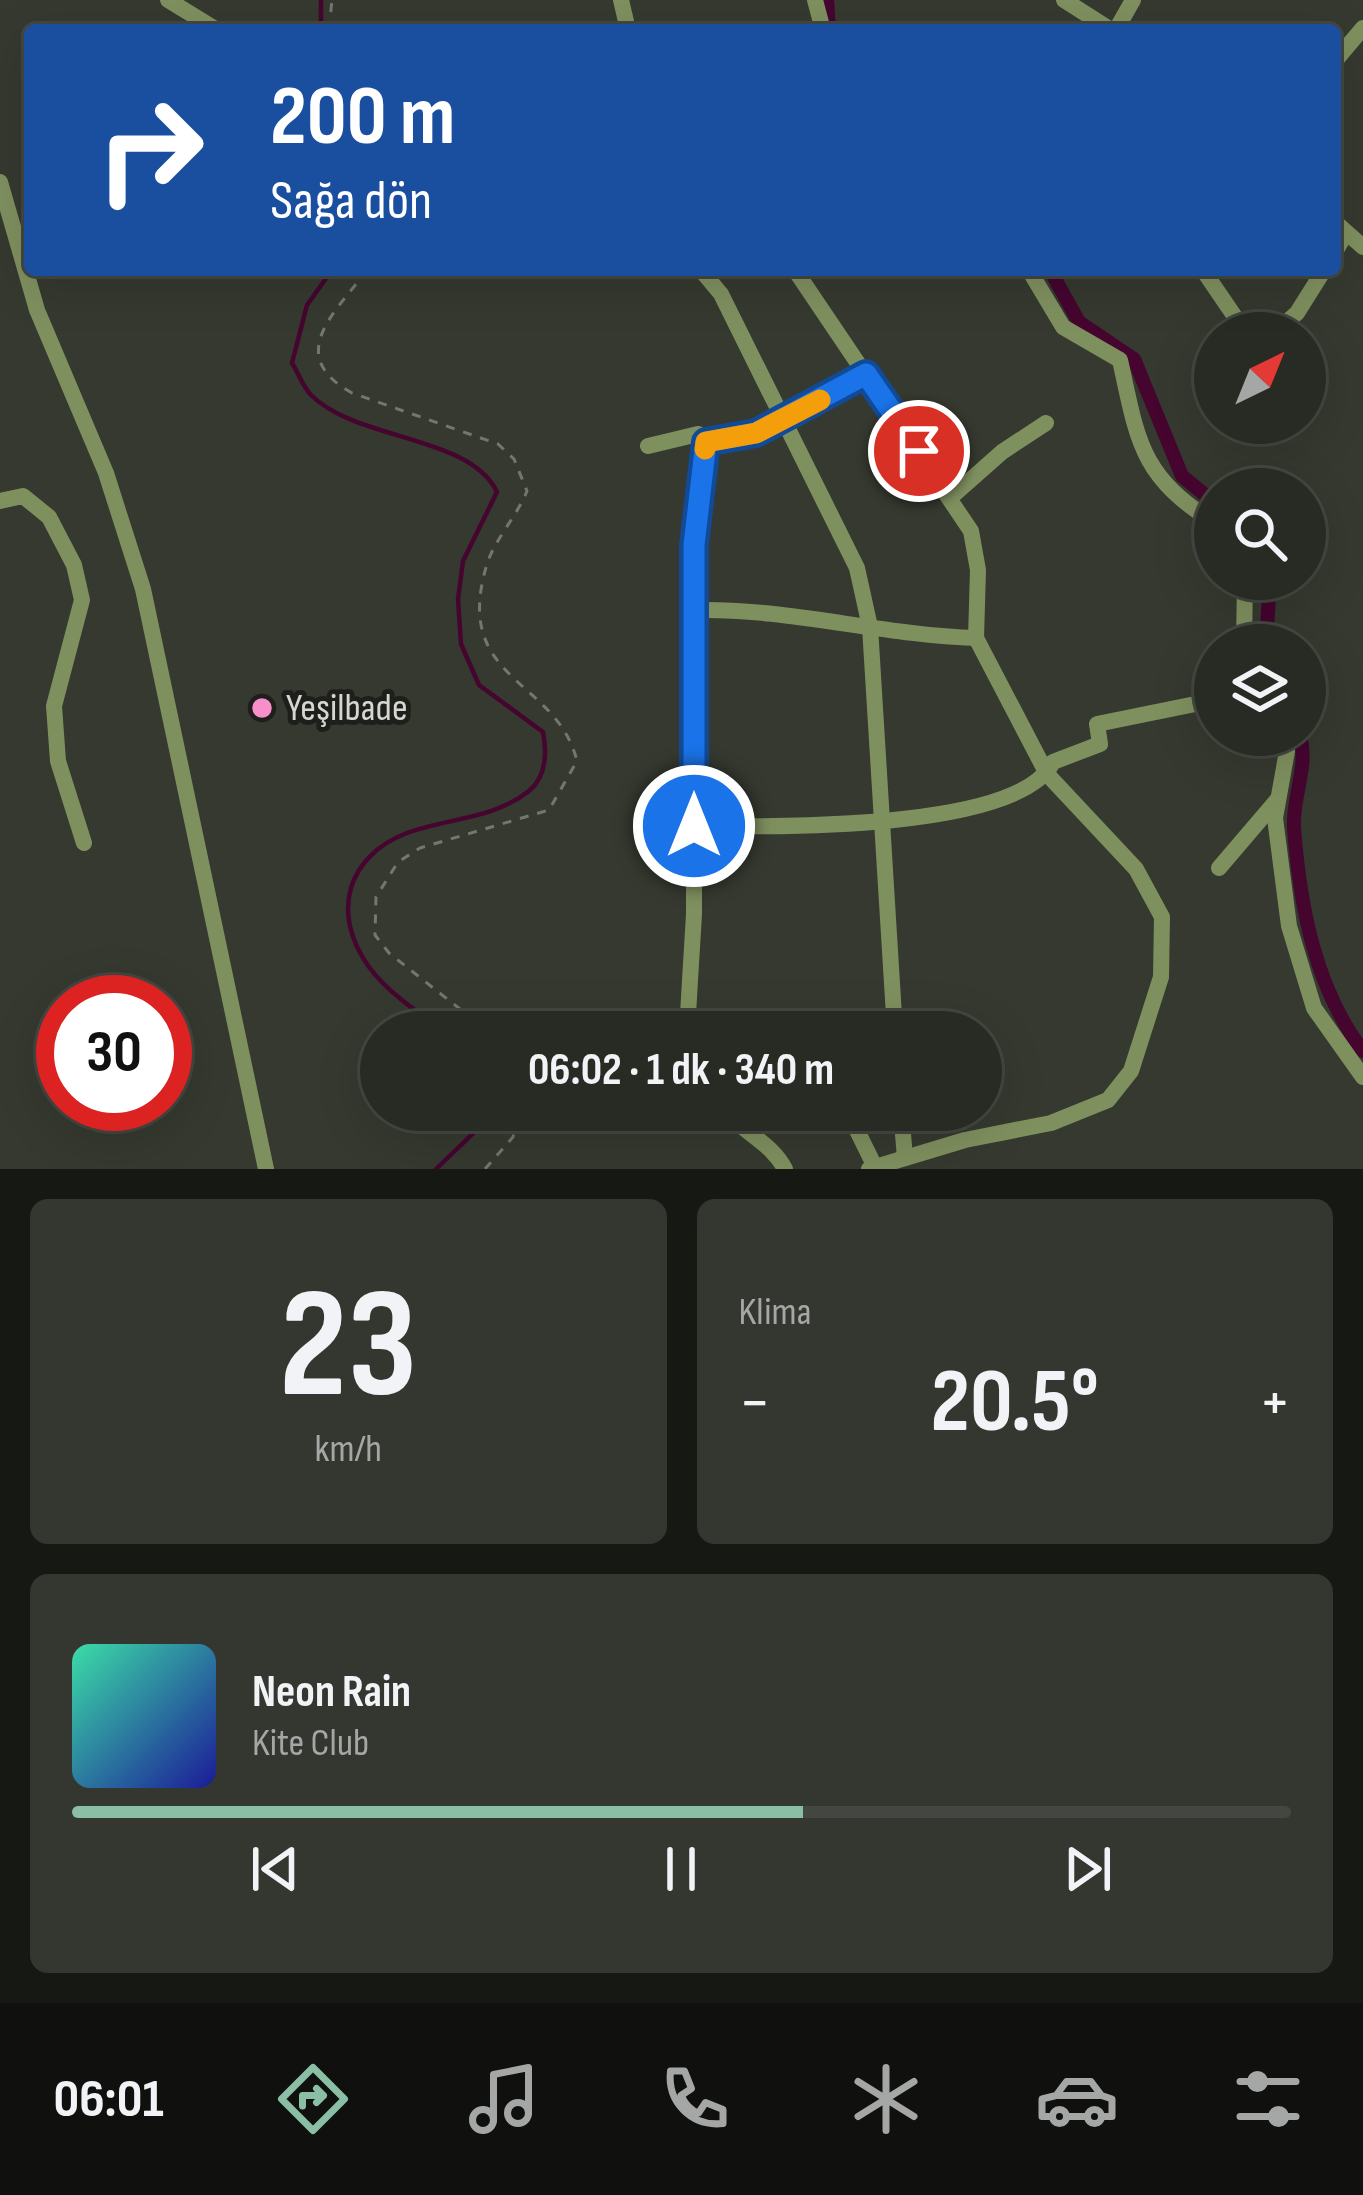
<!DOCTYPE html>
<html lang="tr">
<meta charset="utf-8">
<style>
body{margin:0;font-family:"Sofia Sans Condensed",sans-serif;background:#343730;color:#f1f3f6;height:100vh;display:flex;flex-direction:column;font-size:45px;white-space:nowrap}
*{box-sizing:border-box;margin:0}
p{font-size:39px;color:#a5a7a6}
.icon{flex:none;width:66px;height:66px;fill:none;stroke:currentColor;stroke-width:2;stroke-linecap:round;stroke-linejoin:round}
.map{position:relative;height:1169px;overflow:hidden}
.panel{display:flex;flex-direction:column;gap:30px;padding:30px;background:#161813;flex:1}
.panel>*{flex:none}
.top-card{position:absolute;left:24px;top:24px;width:1317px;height:252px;border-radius:12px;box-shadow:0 12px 48px #0002,0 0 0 3px #444741;background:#1a4fa0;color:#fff;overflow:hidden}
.needle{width:78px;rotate:43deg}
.buttons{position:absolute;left:1194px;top:312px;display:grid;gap:24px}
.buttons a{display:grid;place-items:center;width:132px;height:132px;border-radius:50%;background:#282b23;box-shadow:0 12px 48px #0002,0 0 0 3px #444741;font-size:60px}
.speed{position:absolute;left:36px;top:975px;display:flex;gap:24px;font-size:60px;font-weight:700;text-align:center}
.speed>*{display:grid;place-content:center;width:156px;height:156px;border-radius:50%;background:#282b23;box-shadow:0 12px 48px #0002,0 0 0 3px #444741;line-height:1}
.speed .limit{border:18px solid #d22;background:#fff;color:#111}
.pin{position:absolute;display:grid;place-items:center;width:102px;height:102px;color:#fff;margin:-51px;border:6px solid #fff;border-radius:50%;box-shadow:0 3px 12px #0007}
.me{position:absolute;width:132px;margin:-66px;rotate:0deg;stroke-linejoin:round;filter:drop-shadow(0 0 9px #0008)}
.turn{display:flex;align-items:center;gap:42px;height:252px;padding:0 48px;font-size:54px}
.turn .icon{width:156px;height:156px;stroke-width:2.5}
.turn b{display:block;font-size:84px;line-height:102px}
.big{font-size:90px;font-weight:700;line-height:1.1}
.panel .tile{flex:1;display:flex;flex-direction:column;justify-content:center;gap:18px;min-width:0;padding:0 42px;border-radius:18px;background:#343730}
.panel .dial{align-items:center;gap:0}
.dial b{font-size:156px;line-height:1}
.song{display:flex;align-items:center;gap:36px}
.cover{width:144px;height:144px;border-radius:18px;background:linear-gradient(135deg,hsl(160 70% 55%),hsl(240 70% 35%))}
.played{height:12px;border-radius:6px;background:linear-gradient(90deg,#8abfa5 60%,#444741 60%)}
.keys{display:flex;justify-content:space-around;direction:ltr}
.heat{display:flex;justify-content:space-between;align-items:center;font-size:66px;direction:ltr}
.panel .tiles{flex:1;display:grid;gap:30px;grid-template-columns:1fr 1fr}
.tile:last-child{grid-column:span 2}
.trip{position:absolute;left:360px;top:1011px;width:642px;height:120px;border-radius:60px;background:#282b23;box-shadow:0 12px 48px #0002,0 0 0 3px #444741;font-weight:700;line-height:120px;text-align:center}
.dock{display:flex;height:192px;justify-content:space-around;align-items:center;background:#10110e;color:#a5a7a6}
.dock .icon{width:84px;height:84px}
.dock .current{color:#8abfa5}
.dock b{font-size:54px;color:#f1f3f6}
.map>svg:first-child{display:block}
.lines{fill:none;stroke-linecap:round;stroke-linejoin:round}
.stream{stroke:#45052f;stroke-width:4.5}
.canal{stroke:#45052f;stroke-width:14}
.path{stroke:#73776e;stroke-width:3;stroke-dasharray:9 9;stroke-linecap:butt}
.minor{stroke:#7f905f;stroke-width:16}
.route-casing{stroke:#114b97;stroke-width:30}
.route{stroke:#1a73e8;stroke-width:21}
.slow{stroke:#f59e0b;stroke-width:21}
.poi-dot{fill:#f98fca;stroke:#1e1f1b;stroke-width:4.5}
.labels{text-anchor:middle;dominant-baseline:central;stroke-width:10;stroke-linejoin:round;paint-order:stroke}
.poi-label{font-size:39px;fill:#d5d7d1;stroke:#1e1f1b;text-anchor:start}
</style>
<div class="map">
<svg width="1363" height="1169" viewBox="0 0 1363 1169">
<rect width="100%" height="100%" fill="#35392f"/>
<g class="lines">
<g class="stream">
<polyline points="321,30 321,0"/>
<path d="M 332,270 L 307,305 L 292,363 C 298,372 303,387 311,395 C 357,441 470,435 497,492 L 463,561 L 458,599 L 461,644 L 479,685 L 543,732 C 547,753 547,776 529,791 C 494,819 448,818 407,833 C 347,856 330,913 369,967 C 388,993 420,1014 446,1032"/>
<polyline points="436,1169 486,1121 490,1110"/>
</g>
<g class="canal">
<polyline points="827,0 829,30"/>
<polyline points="1050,270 1079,322 1134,359 1182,476 1215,503"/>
<polyline points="1266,645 1270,579"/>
<path d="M 1300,735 C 1309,768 1292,796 1294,828 C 1300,906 1315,988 1363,1051"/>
</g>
<g class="path">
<polyline points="329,30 332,0"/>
<path d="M 367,270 C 337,311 283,355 352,393 L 498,444 L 514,459 L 527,491 C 517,516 495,539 487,564 C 451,682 556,677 577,761 L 549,810 L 420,848 L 398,862 L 376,897 L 375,935 L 389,953 L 489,1032"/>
<polyline points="485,1169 513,1137 519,1110"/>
</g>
<g class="minor">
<polyline points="168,0 217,30"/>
<polyline points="621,0 628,30"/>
<polyline points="815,0 823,30"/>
<polyline points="1064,0 1111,30"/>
<polyline points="1116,30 1133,0"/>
<polyline points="1335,61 1363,28"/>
<polyline points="0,182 37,310 106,473 143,589 266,1169"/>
<polyline points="1335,222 1363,247"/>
<polyline points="1335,252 1346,233"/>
<polyline points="701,270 721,294 857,568 870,627 895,1032"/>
<polyline points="795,270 971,531 978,570 976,638 1047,774 1136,869 1162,917 1161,977 1131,1071 1108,1100 1051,1123 965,1140 869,1169"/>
<path d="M 1029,270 L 1063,327 L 1120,360 C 1138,442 1140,476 1215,523"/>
<polyline points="1203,270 1246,333"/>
<polyline points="1274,333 1297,313 1324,270"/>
<polyline points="648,446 698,434 706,442 756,433 865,374"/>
<polyline points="950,498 1002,452 1046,423"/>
<polyline points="0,501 23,496 49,517 74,565 82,600 54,706 58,761 84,843"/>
<path d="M 694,610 C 789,608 881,635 976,638"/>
<polyline points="1244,645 1245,579"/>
<polyline points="1278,735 1287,751 1275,818 1289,926 1314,1008 1363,1077"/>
<path d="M 694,826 C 766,827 1018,832 1053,762 L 1100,744 L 1097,724 L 1215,700"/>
<polyline points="1219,868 1278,799"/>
<polyline points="697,1032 688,1014 694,914 694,545 706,442"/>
<path d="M 728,1110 C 745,1136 770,1141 785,1169"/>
<polyline points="847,1110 875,1167"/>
<polyline points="901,1110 905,1158"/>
</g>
</g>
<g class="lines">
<g class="route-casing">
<polyline id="route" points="694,826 694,545 706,442 756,433 866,374 919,451"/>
</g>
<use href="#route" class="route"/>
<polyline class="slow" points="705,449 706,442 756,433 820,400"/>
</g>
<circle class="poi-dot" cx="262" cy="708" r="12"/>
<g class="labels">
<g class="poi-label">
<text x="286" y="708">Yeşilbade</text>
</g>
</g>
</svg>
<div class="buttons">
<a><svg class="needle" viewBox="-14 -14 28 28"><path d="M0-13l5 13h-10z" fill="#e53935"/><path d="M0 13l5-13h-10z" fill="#a5a7a6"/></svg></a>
<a><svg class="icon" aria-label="search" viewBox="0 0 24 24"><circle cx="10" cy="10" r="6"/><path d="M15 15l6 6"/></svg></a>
<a><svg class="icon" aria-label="layers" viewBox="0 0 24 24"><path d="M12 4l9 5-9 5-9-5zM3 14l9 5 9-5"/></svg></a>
</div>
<div class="speed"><div class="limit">30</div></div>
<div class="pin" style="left:919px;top:451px;background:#d93025"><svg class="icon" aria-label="arrive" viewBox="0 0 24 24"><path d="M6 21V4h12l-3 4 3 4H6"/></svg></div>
<svg class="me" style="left:694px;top:826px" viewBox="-20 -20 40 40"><circle r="17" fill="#1a73e8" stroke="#fff" stroke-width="3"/><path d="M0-11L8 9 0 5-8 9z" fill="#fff"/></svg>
<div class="trip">06:02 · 1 dk · 340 m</div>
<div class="top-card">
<div class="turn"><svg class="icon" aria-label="right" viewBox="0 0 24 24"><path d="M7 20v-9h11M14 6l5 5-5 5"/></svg><div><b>200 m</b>Sağa dön</div></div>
</div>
</div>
<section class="panel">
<div class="tiles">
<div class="tile dial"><b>23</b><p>km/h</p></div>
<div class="tile"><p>Klima</p>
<div class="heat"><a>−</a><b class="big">20.5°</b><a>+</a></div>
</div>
<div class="tile">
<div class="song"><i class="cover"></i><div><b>Neon Rain</b><p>Kite Club</p></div></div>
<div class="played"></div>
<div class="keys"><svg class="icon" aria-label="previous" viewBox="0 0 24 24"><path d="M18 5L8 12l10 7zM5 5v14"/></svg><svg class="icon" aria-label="pause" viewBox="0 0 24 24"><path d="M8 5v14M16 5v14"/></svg><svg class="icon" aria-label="next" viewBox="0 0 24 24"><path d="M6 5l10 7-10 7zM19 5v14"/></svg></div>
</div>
</div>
</section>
<nav class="dock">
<b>06:01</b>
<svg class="icon current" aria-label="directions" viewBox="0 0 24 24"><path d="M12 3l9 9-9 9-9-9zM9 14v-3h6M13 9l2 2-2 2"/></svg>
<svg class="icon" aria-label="music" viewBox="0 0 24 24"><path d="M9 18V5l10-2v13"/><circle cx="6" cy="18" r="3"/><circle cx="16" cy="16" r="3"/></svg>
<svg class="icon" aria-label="phone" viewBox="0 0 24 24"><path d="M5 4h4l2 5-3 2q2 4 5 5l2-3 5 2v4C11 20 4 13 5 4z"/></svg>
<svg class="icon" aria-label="climate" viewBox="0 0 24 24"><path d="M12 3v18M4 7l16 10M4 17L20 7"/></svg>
<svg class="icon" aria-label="car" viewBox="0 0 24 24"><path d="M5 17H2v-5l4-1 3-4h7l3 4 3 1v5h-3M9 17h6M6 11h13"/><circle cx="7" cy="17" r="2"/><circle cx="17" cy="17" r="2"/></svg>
<svg class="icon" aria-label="filters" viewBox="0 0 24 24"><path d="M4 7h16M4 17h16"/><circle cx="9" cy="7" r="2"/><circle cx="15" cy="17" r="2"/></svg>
</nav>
